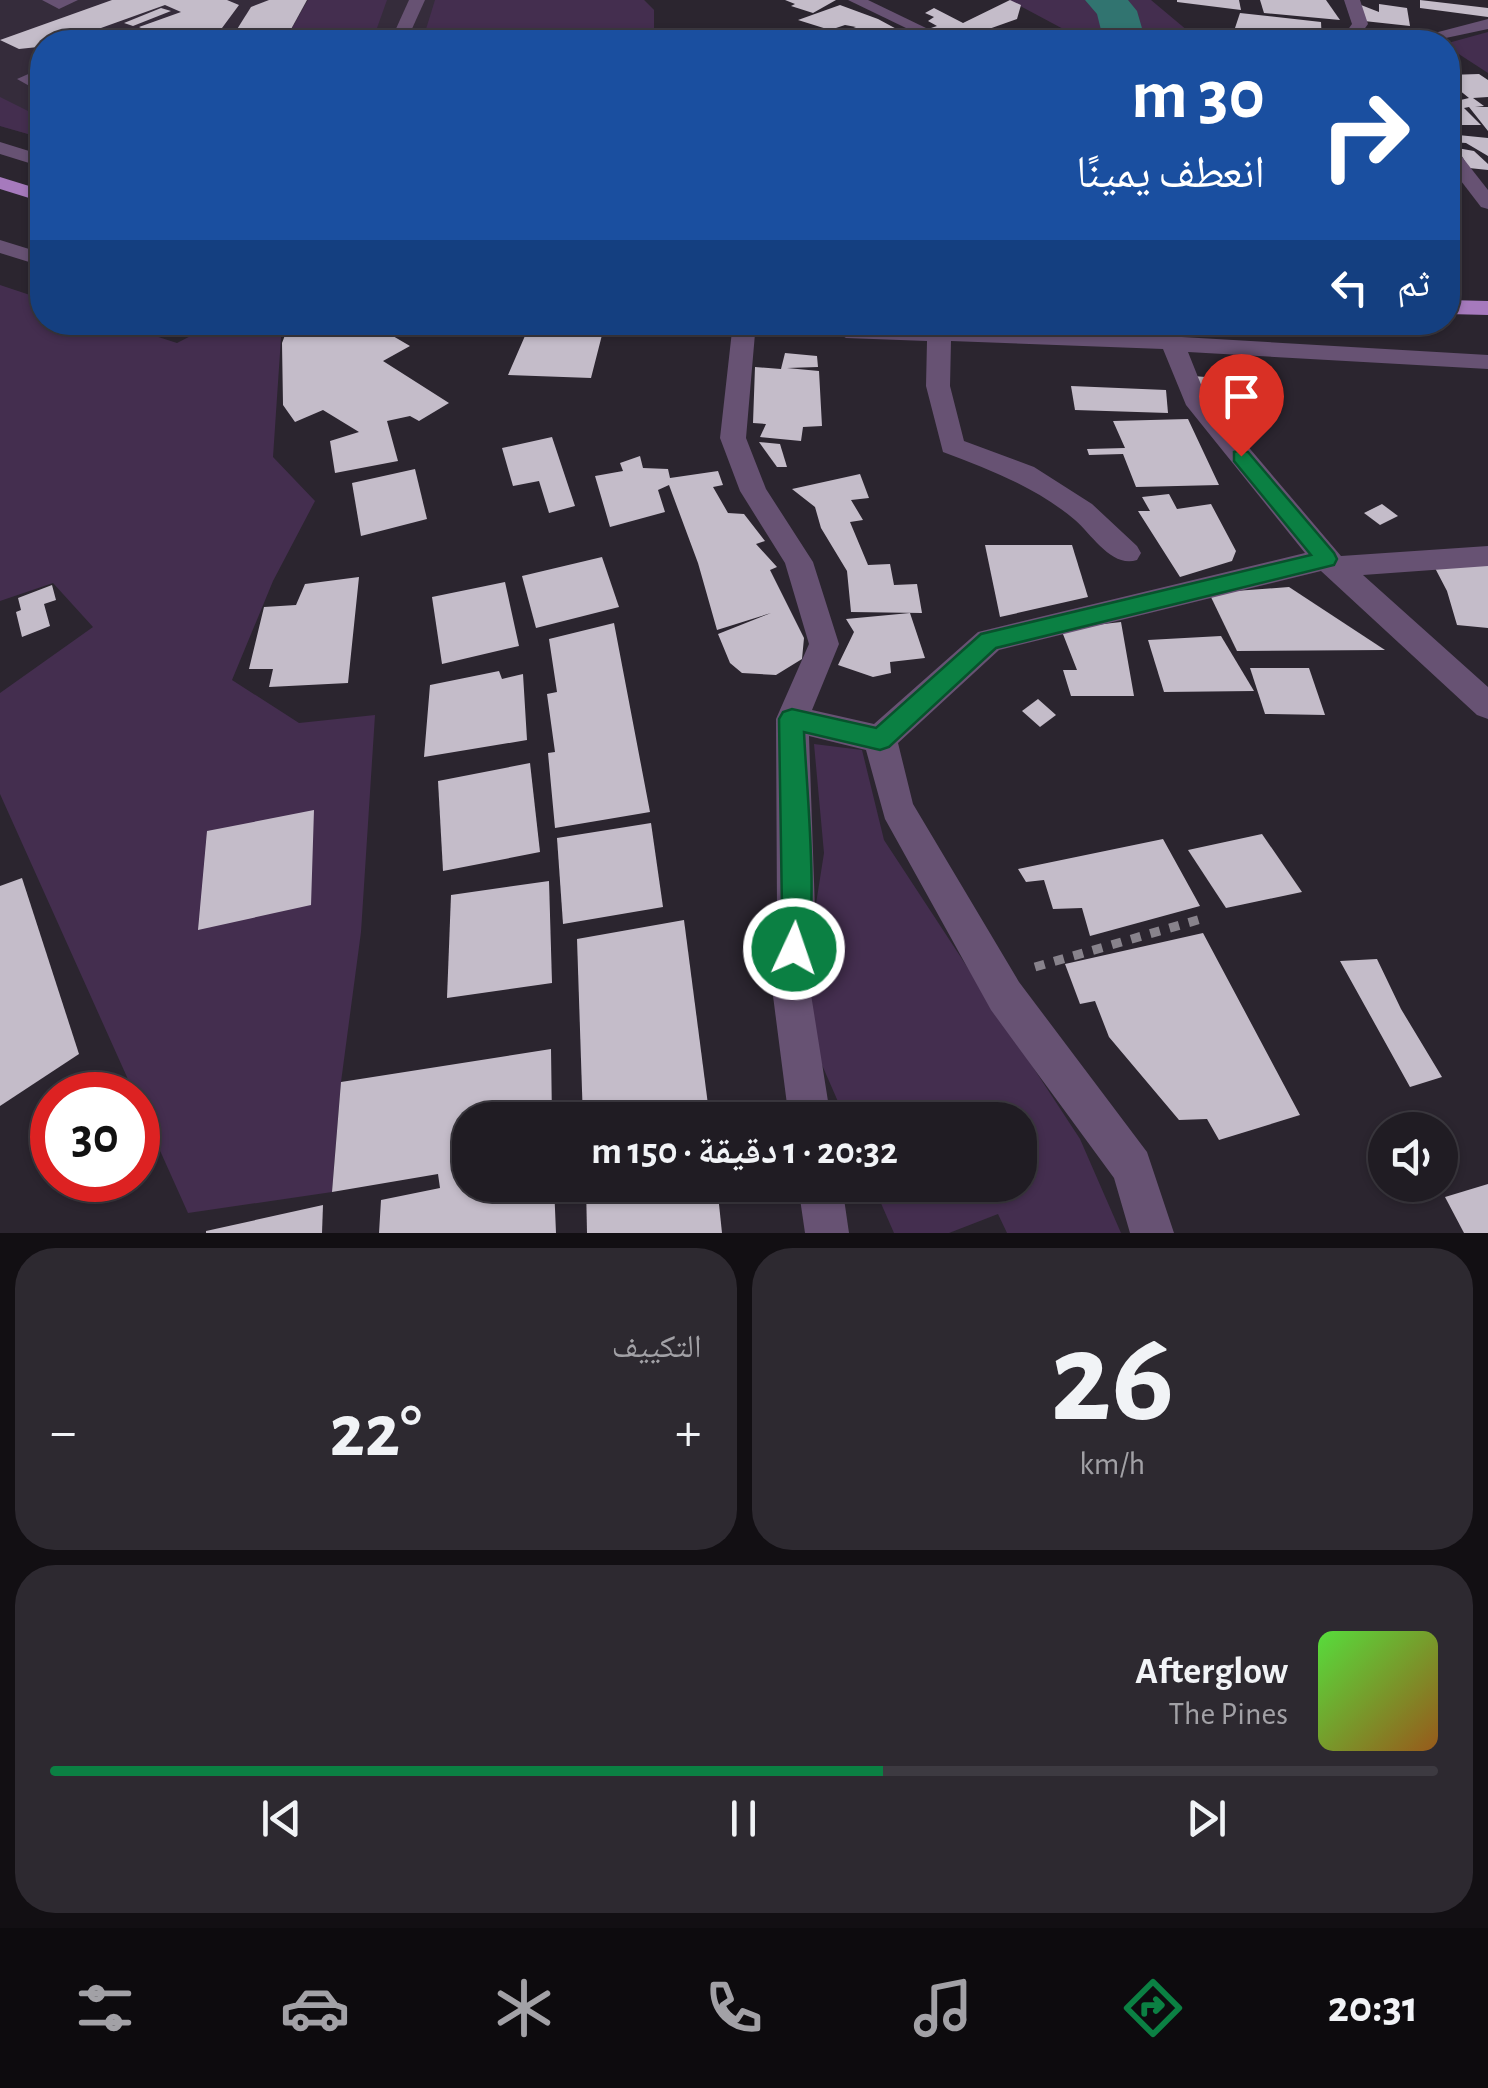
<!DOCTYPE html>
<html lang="ar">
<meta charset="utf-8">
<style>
body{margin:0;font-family:"Alegreya Sans","Noto Naskh Arabic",sans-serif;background:#2d2930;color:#f1f3f6;direction:rtl;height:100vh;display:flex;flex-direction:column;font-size:38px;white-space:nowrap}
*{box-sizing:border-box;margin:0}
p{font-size:32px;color:#a2a1a6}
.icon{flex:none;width:55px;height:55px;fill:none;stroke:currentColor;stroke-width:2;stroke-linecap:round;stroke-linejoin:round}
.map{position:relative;height:1233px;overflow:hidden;direction:ltr}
.panel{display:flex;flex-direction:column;gap:15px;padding:15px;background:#120f13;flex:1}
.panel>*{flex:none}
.hud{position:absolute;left:30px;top:30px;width:1430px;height:305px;border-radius:40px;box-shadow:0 2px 8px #0004,0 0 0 2px #3d3a41;direction:rtl;background:#1a4fa0;color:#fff;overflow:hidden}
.fabs{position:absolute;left:1368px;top:1112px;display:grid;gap:20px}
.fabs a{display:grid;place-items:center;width:90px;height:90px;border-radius:50%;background:#201c23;box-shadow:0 2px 8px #0004,0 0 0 2px #3d3a41;font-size:50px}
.speed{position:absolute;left:30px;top:1072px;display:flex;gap:20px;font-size:50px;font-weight:700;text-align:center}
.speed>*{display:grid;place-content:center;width:130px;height:130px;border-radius:50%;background:#201c23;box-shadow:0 2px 8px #0004,0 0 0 2px #3d3a41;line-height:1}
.speed .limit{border:15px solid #d22;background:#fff;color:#111}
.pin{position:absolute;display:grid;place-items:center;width:85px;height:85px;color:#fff;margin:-102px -42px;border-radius:50% 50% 50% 0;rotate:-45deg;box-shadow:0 0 10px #0007}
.pin .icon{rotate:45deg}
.me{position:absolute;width:110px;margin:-55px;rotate:3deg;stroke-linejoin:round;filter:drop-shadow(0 0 8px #0008)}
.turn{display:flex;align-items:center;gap:35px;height:210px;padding:0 30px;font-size:45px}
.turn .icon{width:130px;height:130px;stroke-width:2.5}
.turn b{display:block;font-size:70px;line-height:85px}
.then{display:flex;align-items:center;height:95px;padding:0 30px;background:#0003;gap:20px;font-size:38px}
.big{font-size:75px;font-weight:700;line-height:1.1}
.panel .card{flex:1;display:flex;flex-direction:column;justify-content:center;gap:15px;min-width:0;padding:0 35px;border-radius:40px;background:#2d2930}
.panel .dial{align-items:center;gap:0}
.dial b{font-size:130px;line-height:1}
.song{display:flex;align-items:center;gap:30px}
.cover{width:120px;height:120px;border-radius:15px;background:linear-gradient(135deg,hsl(110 70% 55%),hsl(30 70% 35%))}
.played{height:10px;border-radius:5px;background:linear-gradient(90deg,#0b8043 60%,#3d3a41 60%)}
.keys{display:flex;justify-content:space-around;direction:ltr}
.heat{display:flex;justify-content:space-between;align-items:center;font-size:55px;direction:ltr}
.panel .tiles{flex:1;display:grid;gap:15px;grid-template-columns:1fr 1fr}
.card:last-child{grid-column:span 2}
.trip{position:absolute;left:452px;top:1102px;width:585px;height:100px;border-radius:40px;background:#201c23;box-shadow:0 2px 8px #0004,0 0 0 2px #3d3a41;font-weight:700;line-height:100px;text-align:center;direction:rtl}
.dock{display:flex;height:160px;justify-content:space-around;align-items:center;background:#0d0b0e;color:#a2a1a6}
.dock .icon{width:70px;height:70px}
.dock .selected{color:#0b8043}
.dock b{font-size:45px;color:#f1f3f6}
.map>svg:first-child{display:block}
.built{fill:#352c3b}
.green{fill:#442e4f}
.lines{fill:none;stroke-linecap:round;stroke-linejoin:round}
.river{fill:#317470;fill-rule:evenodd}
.building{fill:#c4bcc9}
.path{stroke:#88838c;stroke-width:9;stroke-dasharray:10 10;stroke-linecap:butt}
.minor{fill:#675273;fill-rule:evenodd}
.major{fill:#a67abd;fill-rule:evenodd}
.route{fill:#0b8043;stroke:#07532c;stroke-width:2.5}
</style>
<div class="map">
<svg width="1488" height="1233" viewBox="0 0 1488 1233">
<rect width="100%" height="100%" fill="#2b252f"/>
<polygon class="built" points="0,0 644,0 654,10 654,42 42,42 42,138 0,126"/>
<g class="green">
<polygon points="308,0 387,0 372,42 284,42"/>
<polygon points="435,0 644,0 654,10 654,42 422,42"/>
<polygon points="1009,0 1151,0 1194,36 1192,42 1077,42 1067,31"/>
<polygon points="1488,32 1488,73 1448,47 1448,43"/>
<polygon points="0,97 42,118 42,138 0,126"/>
<polygon points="0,285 42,299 42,322 115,323 177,343 216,323 282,323 273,457 315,501 273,581 232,680 299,723 375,715 361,932 341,1082 332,1192 188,1213 0,794 0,693 93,627 53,583 0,601"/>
<polygon points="814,744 862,750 884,840 1080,1139 1121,1233 1007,1233 998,1214 949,1233 894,1233 873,1185 1020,1185 1020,1120 846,1120 799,1012 824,853"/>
</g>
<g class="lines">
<polygon class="river" points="1085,0 1128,0 1137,11 1146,42 1104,42 1097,14"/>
</g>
<g class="building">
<polygon points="112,0 227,0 239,5 222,28 183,42 169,42 139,27 181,12 165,5 62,42 42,42 42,53 38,47 19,49 0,40"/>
<polygon points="269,0 307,0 284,42 229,42 251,7"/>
<polygon points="785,0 836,0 813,13 791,6 795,4"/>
<polygon points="1010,0 1021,5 1017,19 955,41 931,28 937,26 928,21 934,17 925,13 934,8 963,23"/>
<polygon points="1177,0 1239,0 1241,10 1177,2"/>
<polygon points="1260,0 1326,0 1340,20 1264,13"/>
<polygon points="1420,0 1488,8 1488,17 1420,8"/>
<polygon points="1379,4 1407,8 1410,26 1364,21 1361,5 1379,12"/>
<polygon points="840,5 878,19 904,33 859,42 840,33 856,27 845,25 830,30 798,20"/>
<polygon points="161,8 171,11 133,26 124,23"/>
<polygon points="1240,13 1321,22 1322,42 1248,42 1233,34"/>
<polygon points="794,29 831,42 759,42"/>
<polygon points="1479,74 1488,80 1488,97 1473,98 1484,106 1475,107 1488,107 1488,131 1469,107 1464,108 1481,125 1453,125 1448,121 1448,103 1469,98 1448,81 1448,75"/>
<polygon points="1448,134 1488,138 1488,156 1466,143 1450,142"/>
<polygon points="1457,148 1474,151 1488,164 1488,170 1469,168"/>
<polygon points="290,322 327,330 325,324 330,322 369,322 410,346 383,361 449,403 419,421 410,416 387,421 398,461 335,473 330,441 359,432 323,410 295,422 283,405 282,343"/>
<polygon points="531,322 544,327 546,322 593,322 593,332 602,335 591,378 508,375"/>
<polygon points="785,353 817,356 818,367 787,368 819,371 822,426 803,427 801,441 760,437 766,424 753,423 755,367 781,369"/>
<polygon points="1193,376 1256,381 1262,406 1199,404"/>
<polygon points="1071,386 1166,390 1168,413 1075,410"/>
<polygon points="1188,419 1219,485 1136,487 1123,454 1089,455 1087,449 1125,448 1113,421"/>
<polygon points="552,437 575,506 549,513 539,481 513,486 502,448"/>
<polygon points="759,442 780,444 787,467 777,467"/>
<polygon points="640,456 643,468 668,469 670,478 718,471 723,485 713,487 728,513 744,514 765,541 756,544 777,567 770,570 804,638 802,659 776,675 742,673 730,663 718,634 771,613 717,630 698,563 669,485 658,490 665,512 610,527 595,476 623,471 620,463"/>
<polygon points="415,469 427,519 361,536 352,483"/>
<polygon points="860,474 869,498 851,500 863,520 850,522 868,565 890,564 894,585 917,584 922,613 851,612 847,571 821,528 815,507 792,489"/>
<polygon points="1169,494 1177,509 1211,504 1236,551 1232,561 1180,577 1138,511 1150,511 1142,497"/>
<polygon points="1382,504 1398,516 1380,525 1364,513"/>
<polygon points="985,545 1072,545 1088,597 1000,617"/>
<polygon points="602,557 619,607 536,628 522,576"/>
<polygon points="1488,562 1488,628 1457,625 1447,591 1435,568"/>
<polygon points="359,577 348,683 269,687 273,669 249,669 264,607 296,605 305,584"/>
<polygon points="505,582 519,646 442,664 432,597"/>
<polygon points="52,585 56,600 44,604 50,626 22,637 16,612 21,610 18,598"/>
<polygon points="1289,587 1385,650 1237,651 1209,593"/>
<polygon points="910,613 925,658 890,662 891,673 873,677 838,665 854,632 846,619"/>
<polygon points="1121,622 1134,696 1071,696 1063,670 1077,670 1061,629"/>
<polygon points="614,623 650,812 555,828 548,753 555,752 547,694 557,692 549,639"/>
<polygon points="1221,636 1254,691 1164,692 1148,640"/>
<polygon points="1250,668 1309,668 1325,715 1265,714"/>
<polygon points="499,671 502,679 523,674 527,740 424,757 430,685"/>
<polygon points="1038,699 1056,715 1040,727 1022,711"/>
<polygon points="530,763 540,852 443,871 438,781"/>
<polygon points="314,810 311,905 198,930 207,831"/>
<polygon points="651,823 663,907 563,924 557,838"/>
<polygon points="1262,834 1302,892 1226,908 1188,850"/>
<polygon points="1163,839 1200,906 1090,936 1082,908 1053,909 1044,880 1026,882 1018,869"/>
<polygon points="22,878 79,1054 0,1106 0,886"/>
<polygon points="549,881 552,983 447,998 451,895"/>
<polygon points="684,920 710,1120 583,1120 577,939"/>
<polygon points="1203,933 1300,1115 1219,1140 1207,1119 1179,1120 1109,1037 1095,1001 1080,1004 1065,964"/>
<polygon points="1377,959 1401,1009 1442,1077 1410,1087 1340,961"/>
<polygon points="551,1049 552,1120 470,1120 470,1185 554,1185 556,1233 379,1233 381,1200 440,1188 438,1174 332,1192 341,1082"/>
<polygon points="1488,1184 1488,1233 1464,1233 1445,1197"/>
<polygon points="586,1185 717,1185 722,1233 587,1233"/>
<polygon points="323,1205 322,1233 206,1233 206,1231"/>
</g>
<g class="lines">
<polyline class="path" points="1035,967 1201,919"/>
<g class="minor">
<polygon points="42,0 78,0 59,9"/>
<polygon points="409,0 425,0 406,42 390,42"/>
<polygon points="848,0 868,0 955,42 935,42"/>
<polygon points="1344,0 1360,0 1368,24 1355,42 1339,42 1352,24"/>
<polygon points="1488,19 1488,29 1427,42 1400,42"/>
<polygon points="42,68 42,93 17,79"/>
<polygon points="0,142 42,155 42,167 0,154"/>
<polygon points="1448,146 1455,148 1488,190 1488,209 1481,207 1448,164"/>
<polygon points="0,240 42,253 42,266 0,253"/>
<path d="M 733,322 L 756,322 L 746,438 L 766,489 L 813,562 L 839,644 L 812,710 L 874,724 L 978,632 L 1305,553 L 1186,405 L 1163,349 L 951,341 L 950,386 L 964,441 L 1034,467 L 1092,504 L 1137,546 L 1141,553 L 1137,560 C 1112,568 1093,536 1075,520 C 1036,487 990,470 943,452 L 926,386 L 927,341 L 846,338 L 834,331 L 838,326 L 1157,334 L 1153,322 L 1176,322 L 1182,337 L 1488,355 L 1488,369 L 1188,352 L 1206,397 L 1341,556 L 1488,546 L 1488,566 L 1363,575 L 1488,687 L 1488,719 L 1477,715 L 1321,571 L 999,650 L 898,743 L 913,804 L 1019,982 L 1147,1152 L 1174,1233 L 1130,1233 L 1114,1178 L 991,1010 L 885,819 L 866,750 L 809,736 L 815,910 L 810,988 L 831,1120 L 789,1120 L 772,988 L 777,910 L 776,719 L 809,644 L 785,563 L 740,491 L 720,438 Z"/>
<polygon points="798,1185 842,1185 849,1233 805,1233"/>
</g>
<g class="major">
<polygon points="0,177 42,190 42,202 0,189"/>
<polygon points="1448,300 1488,301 1488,315 1448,314"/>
</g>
</g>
<path class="route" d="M 1241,450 L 1248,452 L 1334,553 L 1337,559 L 1334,565 L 996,648 L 889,747 L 880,750 L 804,732 C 806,781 820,920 804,959 L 794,963 L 784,959 L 779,949 L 782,910 L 779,719 L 783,712 L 792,709 L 876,728 L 981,634 L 1311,555 L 1234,461 L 1234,452 Z"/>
</svg>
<div class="fabs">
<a><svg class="icon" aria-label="sound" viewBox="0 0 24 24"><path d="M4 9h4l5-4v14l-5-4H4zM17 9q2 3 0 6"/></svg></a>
</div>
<div class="speed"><div class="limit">30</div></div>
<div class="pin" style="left:1241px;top:456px;background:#d93025"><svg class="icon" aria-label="arrive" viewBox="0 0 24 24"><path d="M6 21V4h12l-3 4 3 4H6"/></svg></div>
<svg class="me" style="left:794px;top:949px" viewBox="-20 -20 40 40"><circle r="17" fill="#0b8043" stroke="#fff" stroke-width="3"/><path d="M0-11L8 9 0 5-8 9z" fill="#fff"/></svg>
<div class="trip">20:32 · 1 دقيقة · 150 m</div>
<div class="hud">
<div class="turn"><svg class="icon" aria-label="right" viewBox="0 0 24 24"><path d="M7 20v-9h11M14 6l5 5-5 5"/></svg><div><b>30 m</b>انعطف يمينًا</div></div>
<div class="then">ثم<svg class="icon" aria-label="left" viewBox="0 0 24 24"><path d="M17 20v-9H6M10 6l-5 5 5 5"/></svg></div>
</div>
</div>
<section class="panel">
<div class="tiles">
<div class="card dial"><b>26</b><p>km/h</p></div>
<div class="card"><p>التكييف</p>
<div class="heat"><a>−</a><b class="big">22°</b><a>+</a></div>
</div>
<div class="card">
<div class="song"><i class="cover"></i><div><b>Afterglow</b><p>The Pines</p></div></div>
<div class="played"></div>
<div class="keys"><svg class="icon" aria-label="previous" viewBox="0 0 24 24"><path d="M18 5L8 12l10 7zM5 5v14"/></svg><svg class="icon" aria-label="pause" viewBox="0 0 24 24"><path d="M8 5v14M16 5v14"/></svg><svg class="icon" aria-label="next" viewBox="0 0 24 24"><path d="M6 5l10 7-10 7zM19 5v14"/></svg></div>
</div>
</div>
</section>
<nav class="dock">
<b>20:31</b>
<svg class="icon selected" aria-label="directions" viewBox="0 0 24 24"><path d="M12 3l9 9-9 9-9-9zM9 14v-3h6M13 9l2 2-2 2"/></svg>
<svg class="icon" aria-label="music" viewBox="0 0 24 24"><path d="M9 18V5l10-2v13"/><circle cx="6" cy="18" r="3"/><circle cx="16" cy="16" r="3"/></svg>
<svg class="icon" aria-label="phone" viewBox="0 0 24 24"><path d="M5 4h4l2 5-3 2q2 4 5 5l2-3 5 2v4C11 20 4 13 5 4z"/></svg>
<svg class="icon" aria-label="climate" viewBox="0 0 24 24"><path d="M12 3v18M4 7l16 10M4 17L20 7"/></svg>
<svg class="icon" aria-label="car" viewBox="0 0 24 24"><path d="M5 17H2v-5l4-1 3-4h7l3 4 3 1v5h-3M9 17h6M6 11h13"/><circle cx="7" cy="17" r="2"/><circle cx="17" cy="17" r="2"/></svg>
<svg class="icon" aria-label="filters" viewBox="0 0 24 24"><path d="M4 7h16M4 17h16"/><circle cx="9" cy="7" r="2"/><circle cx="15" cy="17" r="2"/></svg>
</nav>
